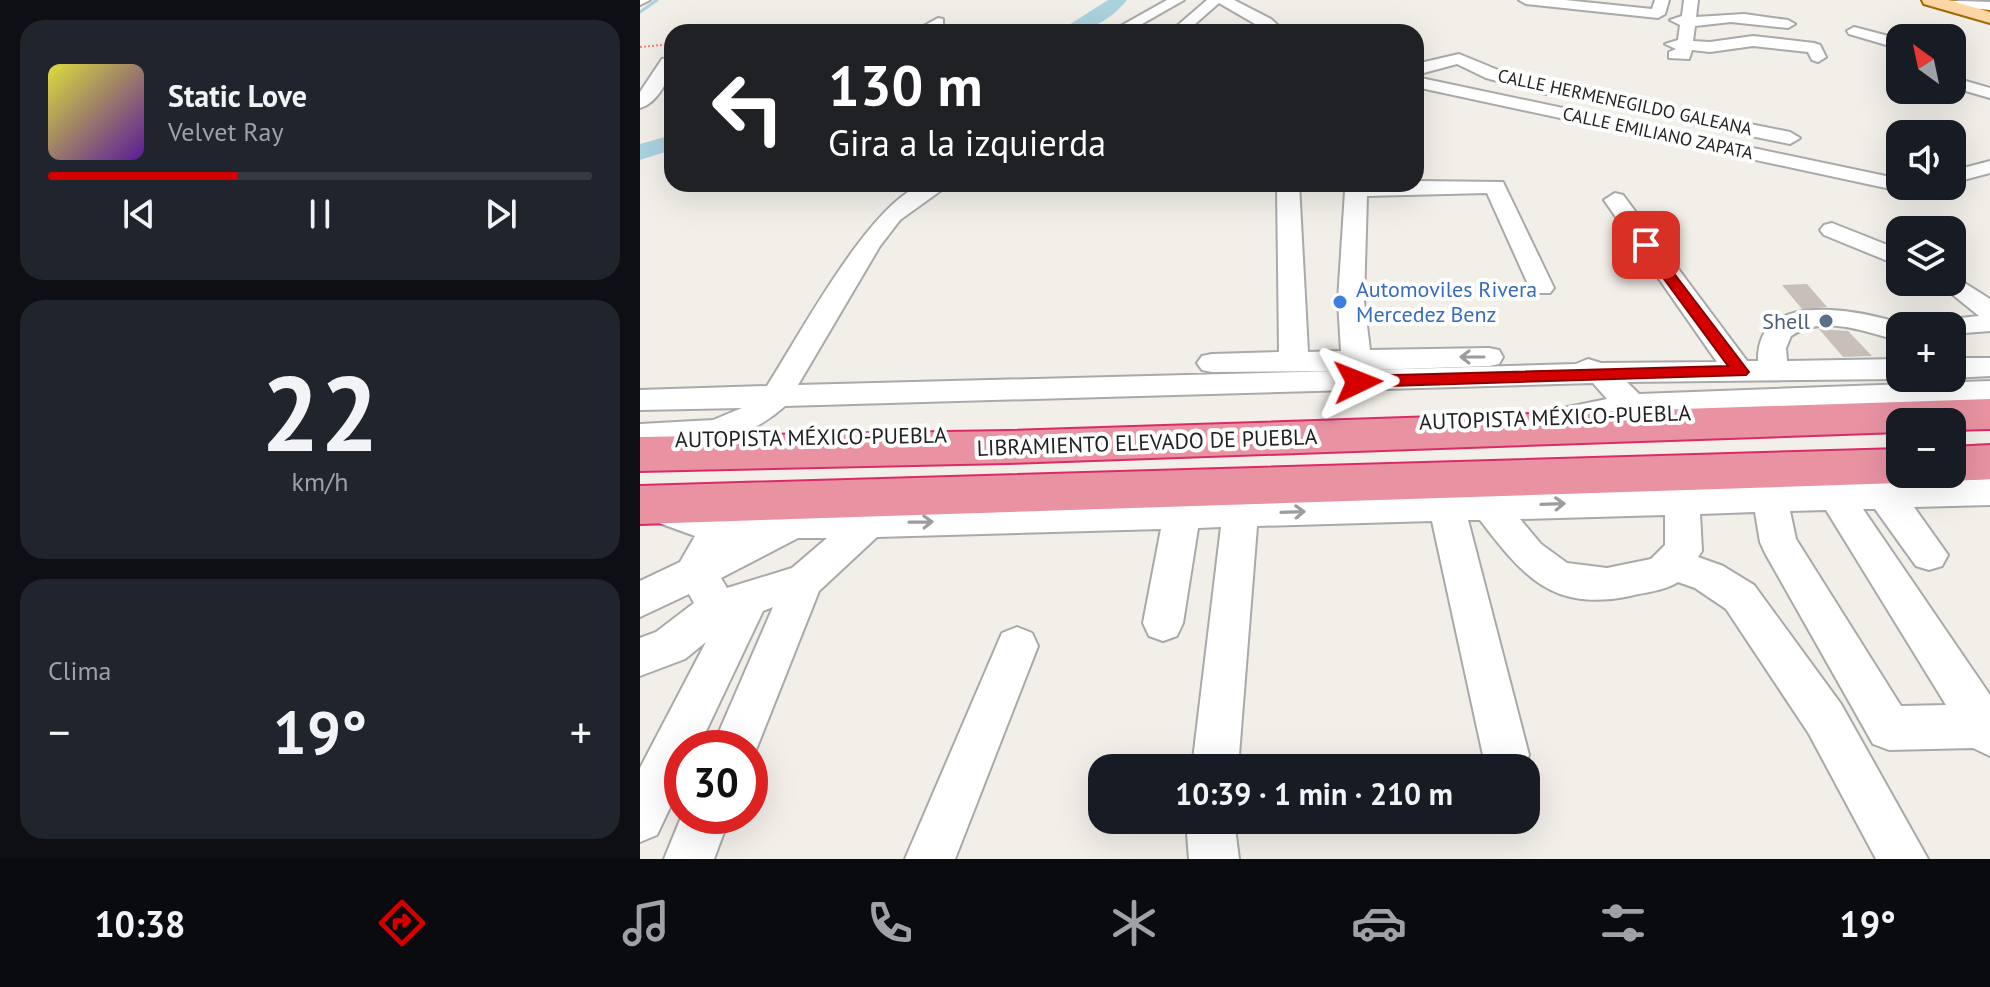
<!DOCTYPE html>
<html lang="es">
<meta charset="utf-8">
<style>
body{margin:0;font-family:"PT Sans",sans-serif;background:#20242c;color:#f1f3f6;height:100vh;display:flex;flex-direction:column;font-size:30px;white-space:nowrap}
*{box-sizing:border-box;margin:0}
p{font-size:26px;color:#9ea1a6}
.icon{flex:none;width:44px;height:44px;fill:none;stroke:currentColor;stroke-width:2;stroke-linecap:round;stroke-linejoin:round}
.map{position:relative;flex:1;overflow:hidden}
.details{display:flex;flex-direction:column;gap:20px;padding:20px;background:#0d0f14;width:640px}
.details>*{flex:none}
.guide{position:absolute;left:24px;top:24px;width:760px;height:168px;border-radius:24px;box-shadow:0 8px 32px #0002;background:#202124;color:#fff;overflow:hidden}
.needle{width:52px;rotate:327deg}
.fabs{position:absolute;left:1246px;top:24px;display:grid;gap:16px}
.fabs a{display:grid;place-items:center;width:80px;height:80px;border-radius:16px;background:#171b24;box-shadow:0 8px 32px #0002;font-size:40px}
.speed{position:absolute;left:24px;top:730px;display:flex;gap:16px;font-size:40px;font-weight:700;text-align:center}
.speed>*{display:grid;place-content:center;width:104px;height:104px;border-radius:50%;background:#171b24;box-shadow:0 8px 32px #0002;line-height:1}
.speed .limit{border:12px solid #d22;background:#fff;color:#111}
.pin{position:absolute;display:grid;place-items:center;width:68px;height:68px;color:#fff;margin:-34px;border-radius:16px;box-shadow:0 4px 12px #0006}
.me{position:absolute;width:88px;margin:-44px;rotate:88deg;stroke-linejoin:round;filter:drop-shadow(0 0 6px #0008)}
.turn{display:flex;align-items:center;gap:28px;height:168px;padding:0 32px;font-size:36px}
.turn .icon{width:104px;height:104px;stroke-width:2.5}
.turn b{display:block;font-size:56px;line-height:68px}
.big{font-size:60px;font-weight:700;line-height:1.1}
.details .widget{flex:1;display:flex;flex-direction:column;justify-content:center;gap:12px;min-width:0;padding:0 28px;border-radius:24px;background:#20242c}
.details .dial{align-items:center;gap:0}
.dial b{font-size:104px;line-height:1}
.song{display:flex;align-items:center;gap:24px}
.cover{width:96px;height:96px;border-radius:12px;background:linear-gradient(135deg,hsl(60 70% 55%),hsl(270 70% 35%))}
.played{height:8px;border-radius:4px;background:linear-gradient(90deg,#d40000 35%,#363941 35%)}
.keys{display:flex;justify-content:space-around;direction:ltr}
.heat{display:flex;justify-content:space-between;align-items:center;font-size:44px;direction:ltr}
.trip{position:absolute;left:448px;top:754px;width:452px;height:80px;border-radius:24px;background:#171b24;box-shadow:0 8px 32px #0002;font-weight:700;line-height:80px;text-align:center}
.dock{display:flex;height:128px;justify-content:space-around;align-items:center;background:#090b0e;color:#9ea1a6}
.dock .icon{width:56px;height:56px}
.dock .on{color:#d40000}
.dock b{font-size:36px;color:#f1f3f6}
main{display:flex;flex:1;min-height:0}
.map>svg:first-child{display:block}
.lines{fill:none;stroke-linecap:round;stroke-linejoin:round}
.stream{stroke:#aad3df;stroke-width:3}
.river{fill:#aad3df;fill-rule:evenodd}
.building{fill:#c7bfb8}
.minor-casing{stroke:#a9a9a9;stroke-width:4}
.major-casing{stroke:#a06b00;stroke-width:4}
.highway-casing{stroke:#dc2a67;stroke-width:4}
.path{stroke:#fa8072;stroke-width:2;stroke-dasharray:2 2;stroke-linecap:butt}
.minor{fill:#fff;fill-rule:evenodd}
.major{fill:#fcd6a4;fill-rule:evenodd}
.highway{fill:#e892a2;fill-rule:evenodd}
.oneway{stroke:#9c9c9c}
.route{fill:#d40000;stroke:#8a0000;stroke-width:2}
.shop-dot{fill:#3f7fe0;stroke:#fff;stroke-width:3}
.service-dot{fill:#5c6f8a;stroke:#fff;stroke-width:3}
.labels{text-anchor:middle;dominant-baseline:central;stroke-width:8;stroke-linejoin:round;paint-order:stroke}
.far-street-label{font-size:18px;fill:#222;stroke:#fff}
.shop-label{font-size:22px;fill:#366cbe;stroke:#fff;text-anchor:start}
.service-label{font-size:22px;fill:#4e5e75;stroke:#fff;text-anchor:end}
.street-label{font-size:22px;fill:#222;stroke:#fff}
</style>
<main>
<section class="details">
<div class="widget">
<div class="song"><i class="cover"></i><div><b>Static Love</b><p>Velvet Ray</p></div></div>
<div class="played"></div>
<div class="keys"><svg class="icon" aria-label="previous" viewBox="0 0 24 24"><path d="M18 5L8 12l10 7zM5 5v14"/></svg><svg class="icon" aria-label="pause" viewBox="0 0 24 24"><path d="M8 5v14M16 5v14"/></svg><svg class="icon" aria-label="next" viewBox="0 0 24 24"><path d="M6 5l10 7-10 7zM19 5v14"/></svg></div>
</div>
<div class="widget dial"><b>22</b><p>km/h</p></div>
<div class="widget"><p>Clima</p>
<div class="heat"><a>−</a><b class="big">19°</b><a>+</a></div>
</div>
</section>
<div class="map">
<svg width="1350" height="859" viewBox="0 0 1350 859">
<rect width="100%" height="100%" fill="#f2efe9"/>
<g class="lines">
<polyline class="stream" points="0,12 17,0"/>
<g class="river">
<path d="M 468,0 L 487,0 C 468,23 447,32 418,32 Z"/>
<polygon points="32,135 32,150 0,160 0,144"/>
</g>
</g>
<g class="building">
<polygon points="1167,284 1187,307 1162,309 1142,285"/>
<polygon points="1179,329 1208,331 1232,356 1203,357"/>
</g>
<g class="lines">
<g class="minor-casing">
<g id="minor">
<polygon points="0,0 10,0 0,5"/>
<polygon points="527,0 544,0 488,32 470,32"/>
<polygon points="567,0 594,0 631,19 645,32 629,32 579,3 546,32 530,32"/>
<polygon points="879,0 925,0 1012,9 1015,0 1029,0 1025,14 1018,18 886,4"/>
<polygon points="1044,0 1058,0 1056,17 1104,14 1148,20 1155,24 1148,28 1091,22 1055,26 1053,41 1070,42 1113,36 1174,43 1180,45 1186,57 1178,62 1172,60 1168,52 1113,46 1070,52 1052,50 1049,59 1029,58 1029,52 1036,49 1025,44 1038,40 1040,25 1030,20 1042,16"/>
<polygon points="1290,0 1350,2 1350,10 1296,5"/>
<polygon points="298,18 303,19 303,25 291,32 273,32"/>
<polygon points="1214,27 1260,39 1260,49 1209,34 1207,31"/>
<polygon points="819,54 858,70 913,85 916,89 907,94 901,93 846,78 817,64 776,75 776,64"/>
<path d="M 32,58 C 32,76 18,103 0,108 L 0,92 L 22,59 Z"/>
<polygon points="776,77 1260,179 1260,186 1270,186 1260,191 776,87"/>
<polygon points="1312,77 1350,88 1350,98 1312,87"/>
<polygon points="1055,113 1150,132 1160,138 1150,144 1048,123 1046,119"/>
<polygon points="1350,161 1350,173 1312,183 1312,171"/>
<path d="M 776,181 L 863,182 L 914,288 L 910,293 L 892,293 L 847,193 L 727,196 L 724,301 L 730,350 L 849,348 L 859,350 L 863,357 L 859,364 L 849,366 L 732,370 L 936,364 L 948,359 L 961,363 L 1077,362 L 964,200 L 975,193 L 983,195 L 1107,361 L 1118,361 C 1116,285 1227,312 1270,326 L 1260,326 L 1260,341 C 1225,332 1184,314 1151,336 L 1146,348 L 1147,361 L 1260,359 L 1260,379 L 987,382 L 999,394 L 1350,381 L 1350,401 L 991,416 L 929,428 L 918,425 L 913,417 L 918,409 L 967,399 L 953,383 L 145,406 C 103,444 54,447 0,448 L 0,424 L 73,420 L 102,408 L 0,410 L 0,390 L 127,386 C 158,338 232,198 285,184 C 292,182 302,184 310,184 L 260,220 L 240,246 L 158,385 L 702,371 L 572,372 L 562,370 L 557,363 L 562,356 L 572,354 L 639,352 L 637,184 L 659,184 L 668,352 L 701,351 L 698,301 L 705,191 L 708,186 L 776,184 Z"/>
<polygon points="1192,223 1260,250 1260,266 1184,235 1180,230 1184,225"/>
<polygon points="1312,275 1350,299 1350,331 1312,334 1312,326 1298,326 1302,320 1339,316 1297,282 1312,282"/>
<polygon points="1312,358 1350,358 1350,376 1312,378"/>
<path d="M 1350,479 L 1350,505 L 1274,507 L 1308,555 L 1302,566 L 1289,570 L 1276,566 L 1235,509 L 1223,509 L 1350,695 L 1350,756 L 1333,748 L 1249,750 L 1233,744 L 1125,553 L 1120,542 L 1115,512 L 1060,514 L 1062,551 L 1058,557 L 1083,566 L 1114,585 L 1201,704 L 1288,859 L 1236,859 L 1169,734 L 1086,609 L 1055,588 L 1038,582 C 1024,591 1006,592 990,596 C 912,612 883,576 840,520 L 828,520 L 889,755 L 884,768 L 848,768 L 843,755 L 792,521 L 617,526 L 598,768 L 552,768 L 581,527 L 558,528 L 543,623 L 537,636 L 523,641 L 509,636 L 503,623 L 521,529 L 237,537 L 179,591 L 110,765 L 110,748 L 72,748 L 133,607 L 123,611 L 58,748 L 42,748 L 42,782 L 17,835 L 0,842 L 0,768 L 66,642 L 45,659 L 0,676 L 0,638 L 16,632 L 54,603 L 49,594 L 0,617 L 0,581 L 40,562 L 55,536 L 8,519 L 3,509 L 8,499 C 31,492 56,508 80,510 L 228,509 ZM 1186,510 L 1306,705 L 1261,706 L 1156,539 L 1150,511 ZM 1025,515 L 1025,545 L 1011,559 L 967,568 L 927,563 L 901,544 L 880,519 ZM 158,538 L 187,538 L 152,568 L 87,588 L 81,578 Z"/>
<polygon points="377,627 392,633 398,646 315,859 265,859 362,633"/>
<polygon points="42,815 90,816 74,859 24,859"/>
<polygon points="546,820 594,820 599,859 549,859"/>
</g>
</g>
<g class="major-casing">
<polygon id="major" points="1282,0 1308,0 1350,12 1350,23 1284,4"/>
</g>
<g class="highway-casing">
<g id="highway">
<polygon points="1350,399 1350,429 1312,430 1312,422 1260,422 1260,432 368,463 0,471 0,437 368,431"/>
<polygon points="1350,445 1350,479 1312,481 1295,474 1312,474 1312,447"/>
<polygon points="1260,449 1260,474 1279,474 1276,478 1260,483 0,524 0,486"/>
</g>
</g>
<polyline class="path" points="0,47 32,44"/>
<use href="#minor" class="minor"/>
<use href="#major" class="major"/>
<use href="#highway" class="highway"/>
</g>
<defs><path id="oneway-shaft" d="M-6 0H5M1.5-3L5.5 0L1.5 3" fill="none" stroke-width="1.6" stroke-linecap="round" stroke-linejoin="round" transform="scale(2)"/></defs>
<g class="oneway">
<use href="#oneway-shaft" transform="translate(832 357) rotate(180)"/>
<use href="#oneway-shaft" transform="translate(913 504) rotate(-2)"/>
<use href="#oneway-shaft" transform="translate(653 512) rotate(-2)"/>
<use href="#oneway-shaft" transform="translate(281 522) rotate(-1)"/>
</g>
<polygon class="route" points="1006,241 1010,242 1106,368 1109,372 1106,375 718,387 709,382 718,376 1088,366 999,245"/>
<circle class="shop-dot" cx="700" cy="302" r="8"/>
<circle class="service-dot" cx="1186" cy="321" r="8"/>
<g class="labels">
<g class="far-street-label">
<text transform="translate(985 102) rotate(12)">CALLE HERMENEGILDO GALEANA</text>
<text transform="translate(1018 133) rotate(12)">CALLE EMILIANO ZAPATA</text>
</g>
<g class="shop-label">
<text x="716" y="289">Automoviles Rivera<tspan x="716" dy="25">Mercedez Benz</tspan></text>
</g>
<g class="service-label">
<text x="1170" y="321">Shell</text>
</g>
<g class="street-label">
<text transform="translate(915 417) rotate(-2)">AUTOPISTA MÉXICO-PUEBLA</text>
<text transform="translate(171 437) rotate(-1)">AUTOPISTA MÉXICO-PUEBLA</text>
<text transform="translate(507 442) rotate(-2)">LIBRAMIENTO ELEVADO DE PUEBLA</text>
</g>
</g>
</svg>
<div class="fabs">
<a><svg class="needle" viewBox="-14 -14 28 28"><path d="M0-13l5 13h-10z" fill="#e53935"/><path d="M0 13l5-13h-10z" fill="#9ea1a6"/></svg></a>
<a><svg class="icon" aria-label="sound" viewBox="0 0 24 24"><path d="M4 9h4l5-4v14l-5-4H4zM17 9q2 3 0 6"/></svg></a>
<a><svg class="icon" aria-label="layers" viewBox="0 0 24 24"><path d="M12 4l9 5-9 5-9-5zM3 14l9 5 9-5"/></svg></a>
<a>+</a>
<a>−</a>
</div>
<div class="speed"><div class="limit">30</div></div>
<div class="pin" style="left:1006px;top:245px;background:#d93025"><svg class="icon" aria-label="arrive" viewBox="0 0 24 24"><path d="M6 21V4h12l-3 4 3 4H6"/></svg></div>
<svg class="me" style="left:718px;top:382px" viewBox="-20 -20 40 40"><path d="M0-17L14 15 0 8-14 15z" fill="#d40000" stroke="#fff" stroke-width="4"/></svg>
<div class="trip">10:39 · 1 min · 210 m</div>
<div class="guide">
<div class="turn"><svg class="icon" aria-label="left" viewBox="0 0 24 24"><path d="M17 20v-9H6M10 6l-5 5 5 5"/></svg><div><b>130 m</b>Gira a la izquierda</div></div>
</div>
</div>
</main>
<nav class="dock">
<b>10:38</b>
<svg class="icon on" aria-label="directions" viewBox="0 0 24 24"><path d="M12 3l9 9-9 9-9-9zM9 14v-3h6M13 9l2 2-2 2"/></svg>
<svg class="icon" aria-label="music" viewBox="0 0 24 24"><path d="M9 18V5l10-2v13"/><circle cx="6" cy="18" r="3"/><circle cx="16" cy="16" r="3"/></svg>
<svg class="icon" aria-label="phone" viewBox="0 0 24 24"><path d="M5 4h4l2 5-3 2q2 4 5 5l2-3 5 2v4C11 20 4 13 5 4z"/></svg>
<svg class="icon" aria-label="climate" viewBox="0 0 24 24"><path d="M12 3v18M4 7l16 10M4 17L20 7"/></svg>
<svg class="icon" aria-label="car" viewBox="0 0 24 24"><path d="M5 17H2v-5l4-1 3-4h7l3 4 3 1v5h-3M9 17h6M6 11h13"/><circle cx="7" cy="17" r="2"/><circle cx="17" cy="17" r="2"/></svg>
<svg class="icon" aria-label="filters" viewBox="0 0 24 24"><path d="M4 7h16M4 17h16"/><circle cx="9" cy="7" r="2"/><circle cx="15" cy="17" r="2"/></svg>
<b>19°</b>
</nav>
